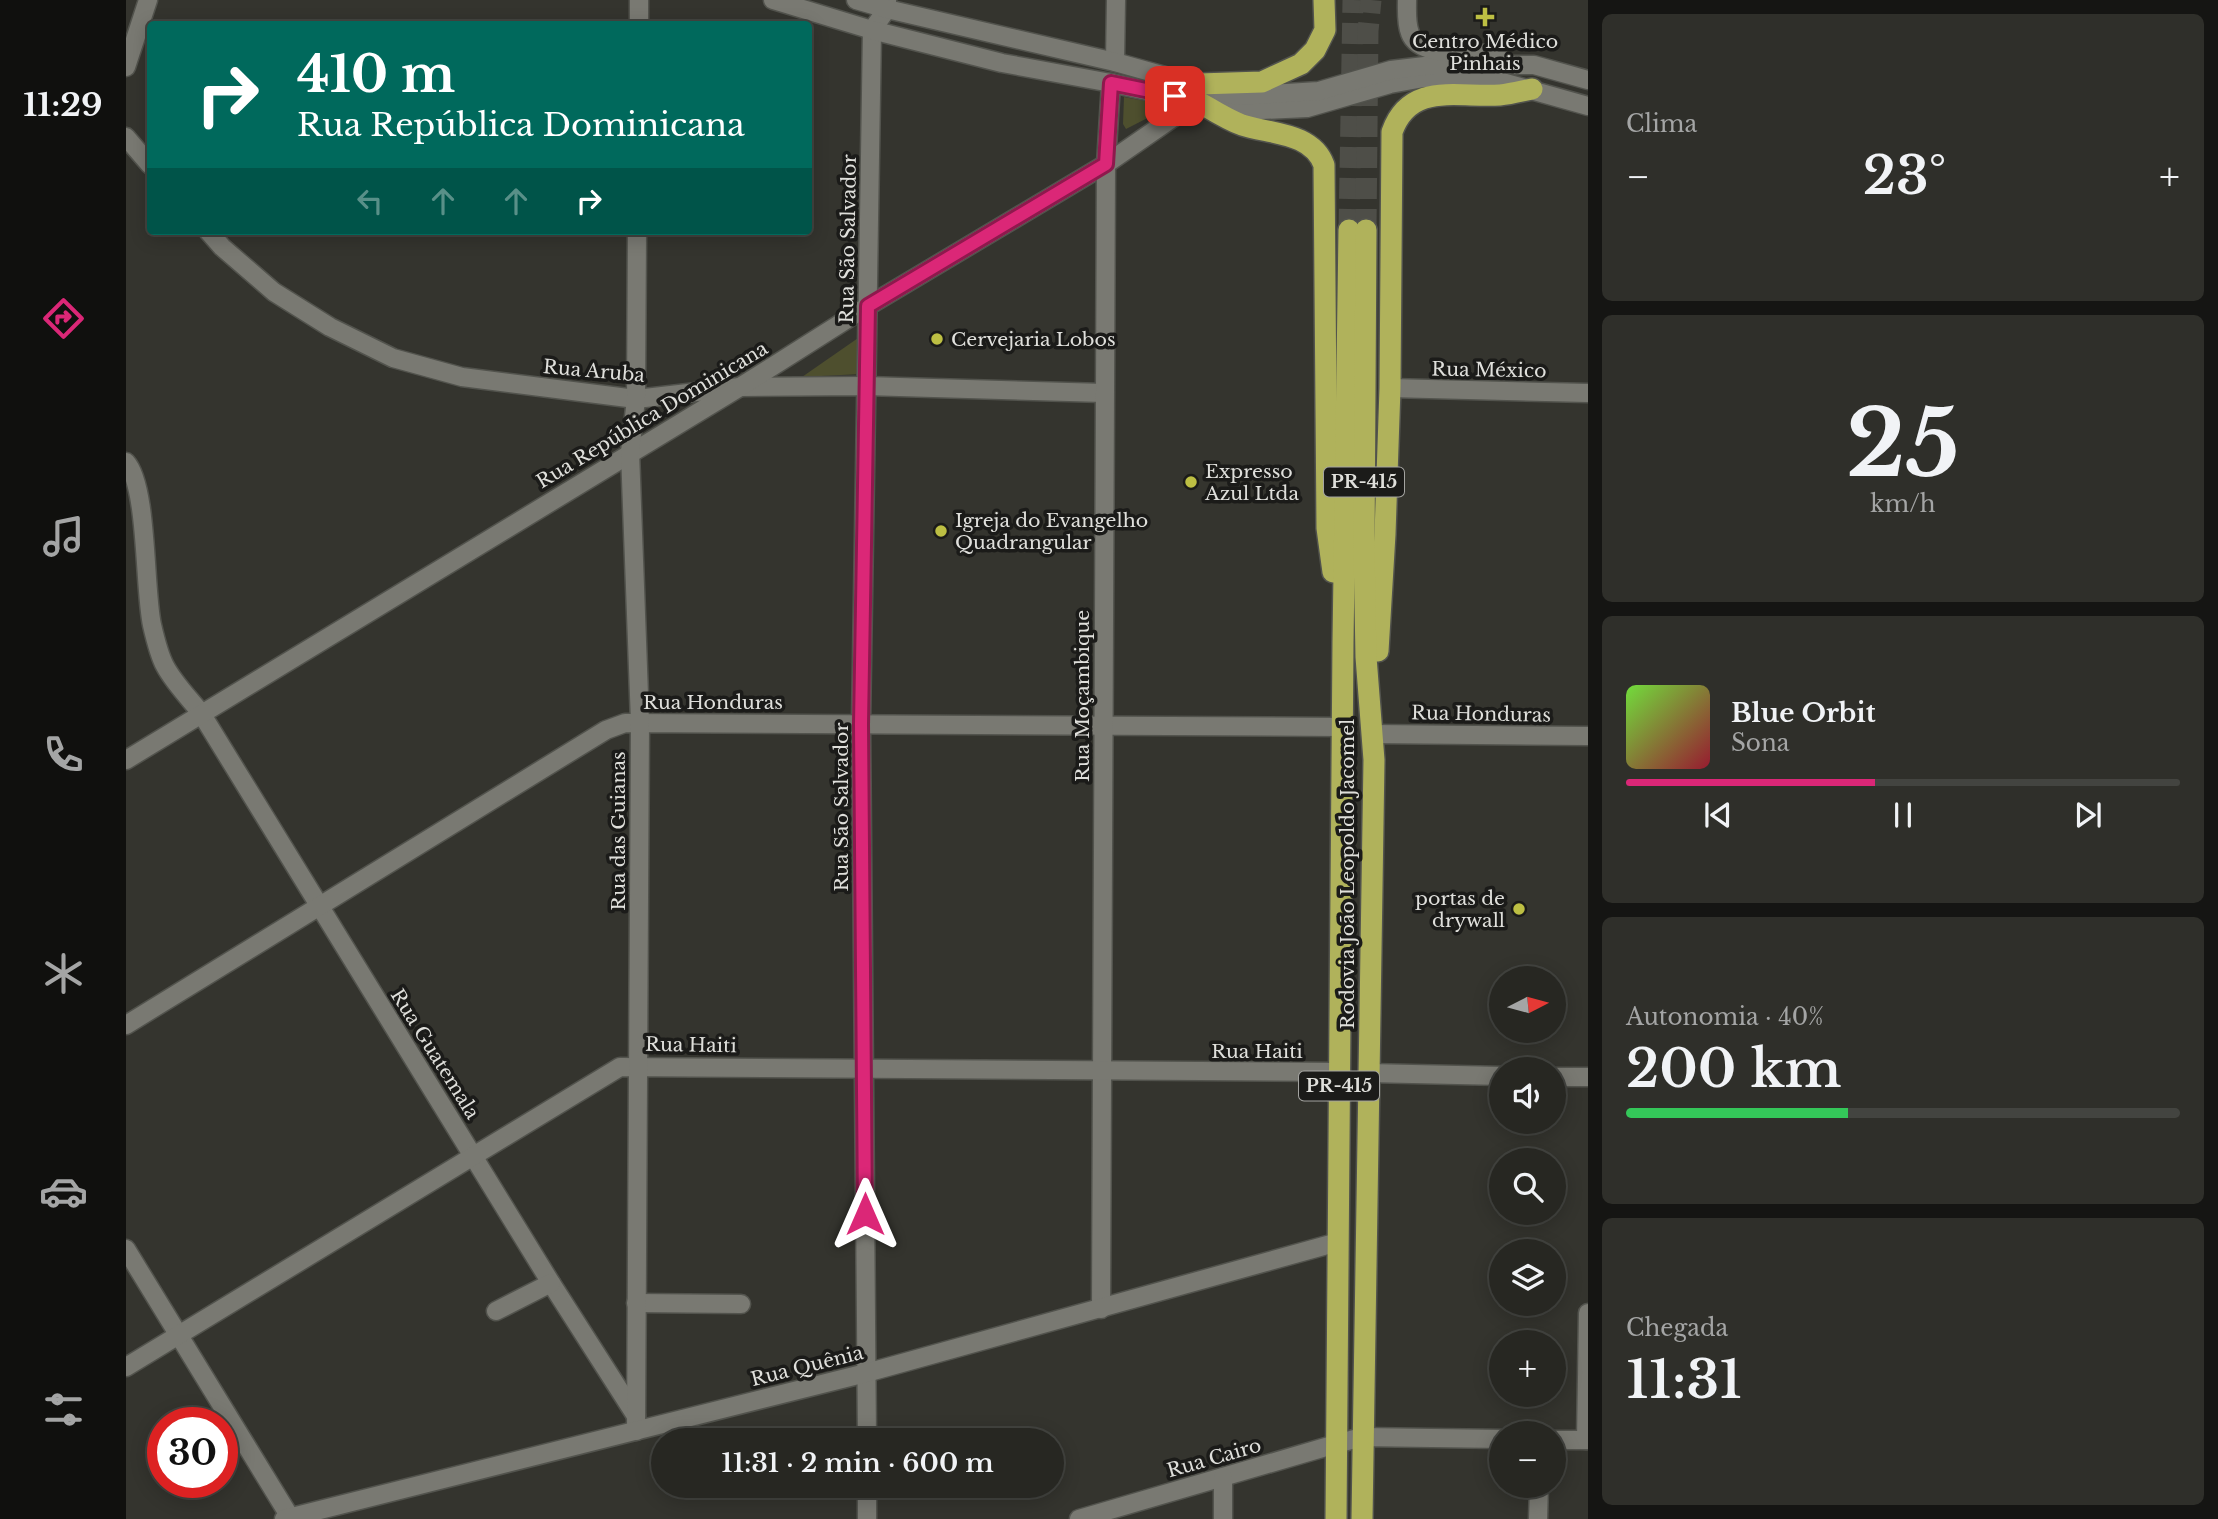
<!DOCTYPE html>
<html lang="pt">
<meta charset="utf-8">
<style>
body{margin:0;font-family:"Libre Baskerville",serif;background:#2f2f2a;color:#f1f3f6;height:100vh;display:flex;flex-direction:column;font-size:26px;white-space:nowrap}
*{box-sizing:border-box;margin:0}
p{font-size:23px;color:#a4a5a5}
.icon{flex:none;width:38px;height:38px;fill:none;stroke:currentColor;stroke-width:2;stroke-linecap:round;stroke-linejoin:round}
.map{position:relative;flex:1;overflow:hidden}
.side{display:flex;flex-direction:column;gap:14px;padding:14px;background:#151513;width:630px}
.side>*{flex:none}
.hud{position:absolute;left:21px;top:21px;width:665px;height:214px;border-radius:7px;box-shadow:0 4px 18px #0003,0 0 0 2px #434440;background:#00695c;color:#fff;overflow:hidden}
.needle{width:46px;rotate:84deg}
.controls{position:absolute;left:1363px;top:966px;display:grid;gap:14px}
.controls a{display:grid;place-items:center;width:77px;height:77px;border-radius:50%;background:#272722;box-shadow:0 4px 18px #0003,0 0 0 2px #434440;font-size:35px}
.speed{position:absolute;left:21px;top:1407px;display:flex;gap:14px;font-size:35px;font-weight:700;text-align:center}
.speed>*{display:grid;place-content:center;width:91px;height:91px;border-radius:50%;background:#272722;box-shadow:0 4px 18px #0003,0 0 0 2px #434440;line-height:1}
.speed .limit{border:10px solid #d22;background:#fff;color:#111}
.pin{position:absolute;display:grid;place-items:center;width:60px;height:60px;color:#fff;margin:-30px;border-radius:14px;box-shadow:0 4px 10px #0006}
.me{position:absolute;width:77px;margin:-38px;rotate:0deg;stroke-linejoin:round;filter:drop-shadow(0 0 5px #0008)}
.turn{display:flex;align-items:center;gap:24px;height:147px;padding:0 35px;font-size:32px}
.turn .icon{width:91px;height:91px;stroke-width:2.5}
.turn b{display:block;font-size:49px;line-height:60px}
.lanes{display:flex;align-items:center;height:66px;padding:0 35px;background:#0003;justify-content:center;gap:35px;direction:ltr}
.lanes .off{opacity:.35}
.big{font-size:52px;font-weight:600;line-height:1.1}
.side .card{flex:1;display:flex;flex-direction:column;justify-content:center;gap:10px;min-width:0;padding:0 24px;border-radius:10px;background:#2f2f2a}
.side .dial{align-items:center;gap:0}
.dial b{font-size:91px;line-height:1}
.song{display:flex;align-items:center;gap:21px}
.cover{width:84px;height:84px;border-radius:10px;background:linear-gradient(135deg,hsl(100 70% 55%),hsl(350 70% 35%))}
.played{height:7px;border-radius:4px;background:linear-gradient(90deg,#db2777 45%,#434440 45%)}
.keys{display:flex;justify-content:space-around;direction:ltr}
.heat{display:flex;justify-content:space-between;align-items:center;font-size:38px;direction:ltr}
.charge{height:10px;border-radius:5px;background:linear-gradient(90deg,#34c759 40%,#434440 0)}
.trip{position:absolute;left:525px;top:1428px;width:413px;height:70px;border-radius:35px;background:#272722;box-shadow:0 4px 18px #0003,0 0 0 2px #434440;font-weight:600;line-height:70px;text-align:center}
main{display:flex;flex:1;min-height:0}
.tab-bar{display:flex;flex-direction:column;width:126px;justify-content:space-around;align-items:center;background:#10100e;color:#a4a5a5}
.tab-bar .icon{width:49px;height:49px}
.tab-bar .active{color:#db2777}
.tab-bar b{font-size:32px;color:#f1f3f6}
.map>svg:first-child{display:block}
.green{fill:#4e4f2e}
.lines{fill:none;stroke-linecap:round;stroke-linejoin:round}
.highway-tunnel{stroke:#4e4e48;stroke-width:21;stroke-dasharray:21 10;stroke-linecap:butt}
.street-casing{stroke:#52534d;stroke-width:21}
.secondary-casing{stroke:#52534d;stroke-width:21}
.highway-casing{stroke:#52534d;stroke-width:24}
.street{stroke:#797972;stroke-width:18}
.secondary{stroke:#797972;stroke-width:18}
.highway{stroke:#b0b25b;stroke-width:21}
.route-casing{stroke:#8e194d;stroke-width:18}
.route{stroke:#db2777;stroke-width:12}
.poi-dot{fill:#bdbf43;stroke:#1b1b19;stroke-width:2.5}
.labels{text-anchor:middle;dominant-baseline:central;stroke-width:7;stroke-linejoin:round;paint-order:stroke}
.shield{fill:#1b1b19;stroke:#a4a4a1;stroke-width:2}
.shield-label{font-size:18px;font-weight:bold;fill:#dfdfdb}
.poi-label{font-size:19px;fill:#dfdfdb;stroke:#1b1b19;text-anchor:start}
.street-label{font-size:19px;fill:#dfdfdb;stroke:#1b1b19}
</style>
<main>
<nav class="tab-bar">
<b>11:29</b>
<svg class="icon active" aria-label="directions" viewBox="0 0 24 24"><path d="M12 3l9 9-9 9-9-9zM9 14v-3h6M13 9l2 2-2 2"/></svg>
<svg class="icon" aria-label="music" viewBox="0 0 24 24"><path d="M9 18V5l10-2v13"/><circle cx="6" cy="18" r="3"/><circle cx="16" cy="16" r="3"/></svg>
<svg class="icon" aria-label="phone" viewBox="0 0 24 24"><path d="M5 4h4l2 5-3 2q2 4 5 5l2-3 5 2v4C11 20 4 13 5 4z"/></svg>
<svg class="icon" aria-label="climate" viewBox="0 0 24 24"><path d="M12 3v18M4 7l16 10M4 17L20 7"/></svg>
<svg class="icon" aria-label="car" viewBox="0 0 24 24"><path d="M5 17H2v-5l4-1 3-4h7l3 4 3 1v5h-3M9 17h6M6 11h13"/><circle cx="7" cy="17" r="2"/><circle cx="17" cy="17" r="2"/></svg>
<svg class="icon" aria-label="filters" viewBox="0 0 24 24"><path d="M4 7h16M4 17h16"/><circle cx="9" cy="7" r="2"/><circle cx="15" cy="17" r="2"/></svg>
</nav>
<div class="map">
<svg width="1462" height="1519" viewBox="0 0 1462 1519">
<rect width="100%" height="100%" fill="#34342e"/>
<g class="green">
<polygon points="998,97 1045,106 1000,129 997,124"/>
<polygon points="735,336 735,374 676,377"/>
</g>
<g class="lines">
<g class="highway-tunnel">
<polyline points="1223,230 1227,0"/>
<polyline points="1240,230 1242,31 1245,0"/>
</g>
<g class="street-casing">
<g id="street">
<polyline points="513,0 513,24"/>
<polyline points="989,62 990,0"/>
<polyline points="0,67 22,0"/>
<polyline points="0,137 24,165"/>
<polyline points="82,231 96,247 148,292 204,327 267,358 336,377 510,399 614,387 740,386 978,393"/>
<polyline points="1264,388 1462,393"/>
<path d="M 0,462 C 22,486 18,588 26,625 C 29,638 33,655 39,666 C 48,683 63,698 75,713 L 425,1283 L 510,1416"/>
<polyline points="1247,734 1462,736"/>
<polyline points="0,760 614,387 742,306 980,164 1071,101"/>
<polyline points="0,1025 480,730 499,723 1216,727"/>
<polyline points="1242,1073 1376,1076"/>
<polyline points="1428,1077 1462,1077"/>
<polyline points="0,1249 164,1517"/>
<polyline points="510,1303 615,1304"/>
<polyline points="975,1309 980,164 985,83"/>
<polyline points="370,1311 425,1283"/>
<polyline points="0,1367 494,1067 1213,1072"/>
<polyline points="510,1431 514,722 504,452 510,399 511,231"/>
<polyline points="741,1440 735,724 746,30 761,9 761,0"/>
<polyline points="1460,1440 1462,1313"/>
<polyline points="741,1486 741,1519"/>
<polyline points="158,1519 740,1373 1212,1242"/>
<polyline points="953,1519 1210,1444"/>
<polyline points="1097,1519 1097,1477"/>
<polyline points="1412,1519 1413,1486"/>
</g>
</g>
<g class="secondary-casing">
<g id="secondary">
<polyline points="647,0 746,30 876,63 985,83 1113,111 1181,108 1264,84 1298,78 1333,78 1376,82 1462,106"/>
<polyline points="730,0 761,9 989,62 1111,96 1193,91 1265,70 1307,65 1408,65 1462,80"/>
<path d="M 1281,0 C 1281,10 1280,23 1284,33 C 1293,59 1348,52 1371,54"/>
<polyline points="1428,1440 1462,1440"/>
<polyline points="1210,1444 1236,1437 1376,1439"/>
</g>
</g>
<g class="highway-casing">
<g id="highway">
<polyline points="1073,84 1136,82 1175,64 1189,50 1199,30 1198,0"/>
<path d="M 1071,101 C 1085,109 1100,119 1116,125 C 1144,134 1186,132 1198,165 L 1201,528 L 1207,572"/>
<path d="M 1252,651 L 1259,534 L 1264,388 L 1266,132 C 1284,81 1332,98 1374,95 C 1385,94 1396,91 1406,89"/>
<polyline points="1210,1519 1217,642 1223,230"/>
<polyline points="1236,1519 1248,760 1240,657 1238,550 1240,230"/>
</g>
</g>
<use href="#street" class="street"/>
<use href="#secondary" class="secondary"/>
<use href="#highway" class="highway"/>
</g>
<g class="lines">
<g class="route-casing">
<polyline id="route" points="739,1214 735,724 742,306 980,164 985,83 1049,96"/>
</g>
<use href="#route" class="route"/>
</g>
<g class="poi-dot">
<path d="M1355.5 6.5h7v7h7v7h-7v7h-7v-7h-7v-7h7z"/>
<circle cx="811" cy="339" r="7"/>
<circle cx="1065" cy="482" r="7"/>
<circle cx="815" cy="531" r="7"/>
<circle cx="1393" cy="909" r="7"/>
</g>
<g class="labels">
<g class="shield">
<rect x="1198" y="467.5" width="80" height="29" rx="5"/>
<rect x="1173" y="1071.5" width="80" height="29" rx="5"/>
</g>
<g class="shield-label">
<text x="1238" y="482">PR-415</text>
<text x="1213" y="1086">PR-415</text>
</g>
<g class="poi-label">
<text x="1359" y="41" text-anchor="middle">Centro Médico<tspan x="1359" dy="22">Pinhais</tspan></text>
<text x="825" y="339">Cervejaria Lobos</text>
<text x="1079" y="471">Expresso<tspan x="1079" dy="22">Azul Ltda</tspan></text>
<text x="829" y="520">Igreja do Evangelho<tspan x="829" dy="22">Quadrangular</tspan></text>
<text x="1379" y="898" text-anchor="end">portas de<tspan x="1379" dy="22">drywall</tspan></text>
</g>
<g class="street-label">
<text transform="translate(722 239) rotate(-89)">Rua São Salvador</text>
<text transform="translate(1363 370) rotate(1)">Rua México</text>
<text transform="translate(468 371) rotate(5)">Rua Aruba</text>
<text transform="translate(526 415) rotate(-31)">Rua República Dominicana</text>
<text transform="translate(956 696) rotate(-90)">Rua Moçambique</text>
<text x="587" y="702">Rua Honduras</text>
<text transform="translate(1355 714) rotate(1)">Rua Honduras</text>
<text transform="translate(715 807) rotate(-90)">Rua São Salvador</text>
<text transform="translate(492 831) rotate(-90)">Rua das Guianas</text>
<text transform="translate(1221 874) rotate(-90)">Rodovia João Leopoldo Jacomel</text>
<text transform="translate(565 1045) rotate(1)">Rua Haiti</text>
<text x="1131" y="1051">Rua Haiti</text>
<text transform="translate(309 1054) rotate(58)">Rua Guatemala</text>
<text transform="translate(681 1366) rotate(-14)">Rua Quênia</text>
<text transform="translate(1088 1458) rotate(-16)">Rua Cairo</text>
</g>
</g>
</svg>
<div class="controls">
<a><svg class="needle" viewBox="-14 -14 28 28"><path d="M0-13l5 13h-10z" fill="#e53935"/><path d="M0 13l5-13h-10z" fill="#a4a5a5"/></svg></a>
<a><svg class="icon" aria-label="sound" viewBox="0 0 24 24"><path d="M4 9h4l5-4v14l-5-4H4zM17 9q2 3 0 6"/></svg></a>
<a><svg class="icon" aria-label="search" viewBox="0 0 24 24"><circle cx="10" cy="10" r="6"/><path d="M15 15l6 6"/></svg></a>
<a><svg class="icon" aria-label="layers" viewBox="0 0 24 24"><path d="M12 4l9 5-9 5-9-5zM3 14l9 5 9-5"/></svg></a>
<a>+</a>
<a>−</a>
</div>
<div class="speed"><div class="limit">30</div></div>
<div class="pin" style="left:1049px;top:96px;background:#d93025"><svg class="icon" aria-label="arrive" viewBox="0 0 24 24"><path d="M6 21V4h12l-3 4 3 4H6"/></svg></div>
<svg class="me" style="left:739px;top:1214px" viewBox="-20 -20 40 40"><path d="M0-17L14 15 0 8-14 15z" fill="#db2777" stroke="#fff" stroke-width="4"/></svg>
<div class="trip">11:31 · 2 min · 600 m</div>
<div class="hud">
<div class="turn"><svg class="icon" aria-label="right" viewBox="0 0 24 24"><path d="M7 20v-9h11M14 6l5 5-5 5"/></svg><div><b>410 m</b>Rua República Dominicana</div></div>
<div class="lanes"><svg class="icon off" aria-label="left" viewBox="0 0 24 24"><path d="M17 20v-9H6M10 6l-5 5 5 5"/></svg><svg class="icon off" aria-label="ahead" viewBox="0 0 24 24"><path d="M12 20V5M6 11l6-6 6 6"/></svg><svg class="icon off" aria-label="ahead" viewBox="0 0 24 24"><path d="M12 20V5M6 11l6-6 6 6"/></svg><svg class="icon" aria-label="right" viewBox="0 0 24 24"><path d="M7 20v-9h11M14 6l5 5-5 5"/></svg></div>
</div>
</div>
<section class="side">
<div class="card"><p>Clima</p>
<div class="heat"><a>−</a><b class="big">23°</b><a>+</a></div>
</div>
<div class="card dial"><b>25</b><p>km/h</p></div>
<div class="card">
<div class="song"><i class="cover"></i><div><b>Blue Orbit</b><p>Sona</p></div></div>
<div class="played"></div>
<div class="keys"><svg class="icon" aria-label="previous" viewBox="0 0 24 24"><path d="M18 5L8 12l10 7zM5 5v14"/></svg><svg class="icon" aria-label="pause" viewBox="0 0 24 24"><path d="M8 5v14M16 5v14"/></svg><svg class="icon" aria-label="next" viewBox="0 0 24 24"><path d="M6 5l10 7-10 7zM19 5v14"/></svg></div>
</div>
<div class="card"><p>Autonomia · 40%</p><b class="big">200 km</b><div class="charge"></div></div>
<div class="card"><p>Chegada</p><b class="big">11:31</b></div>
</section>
</main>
